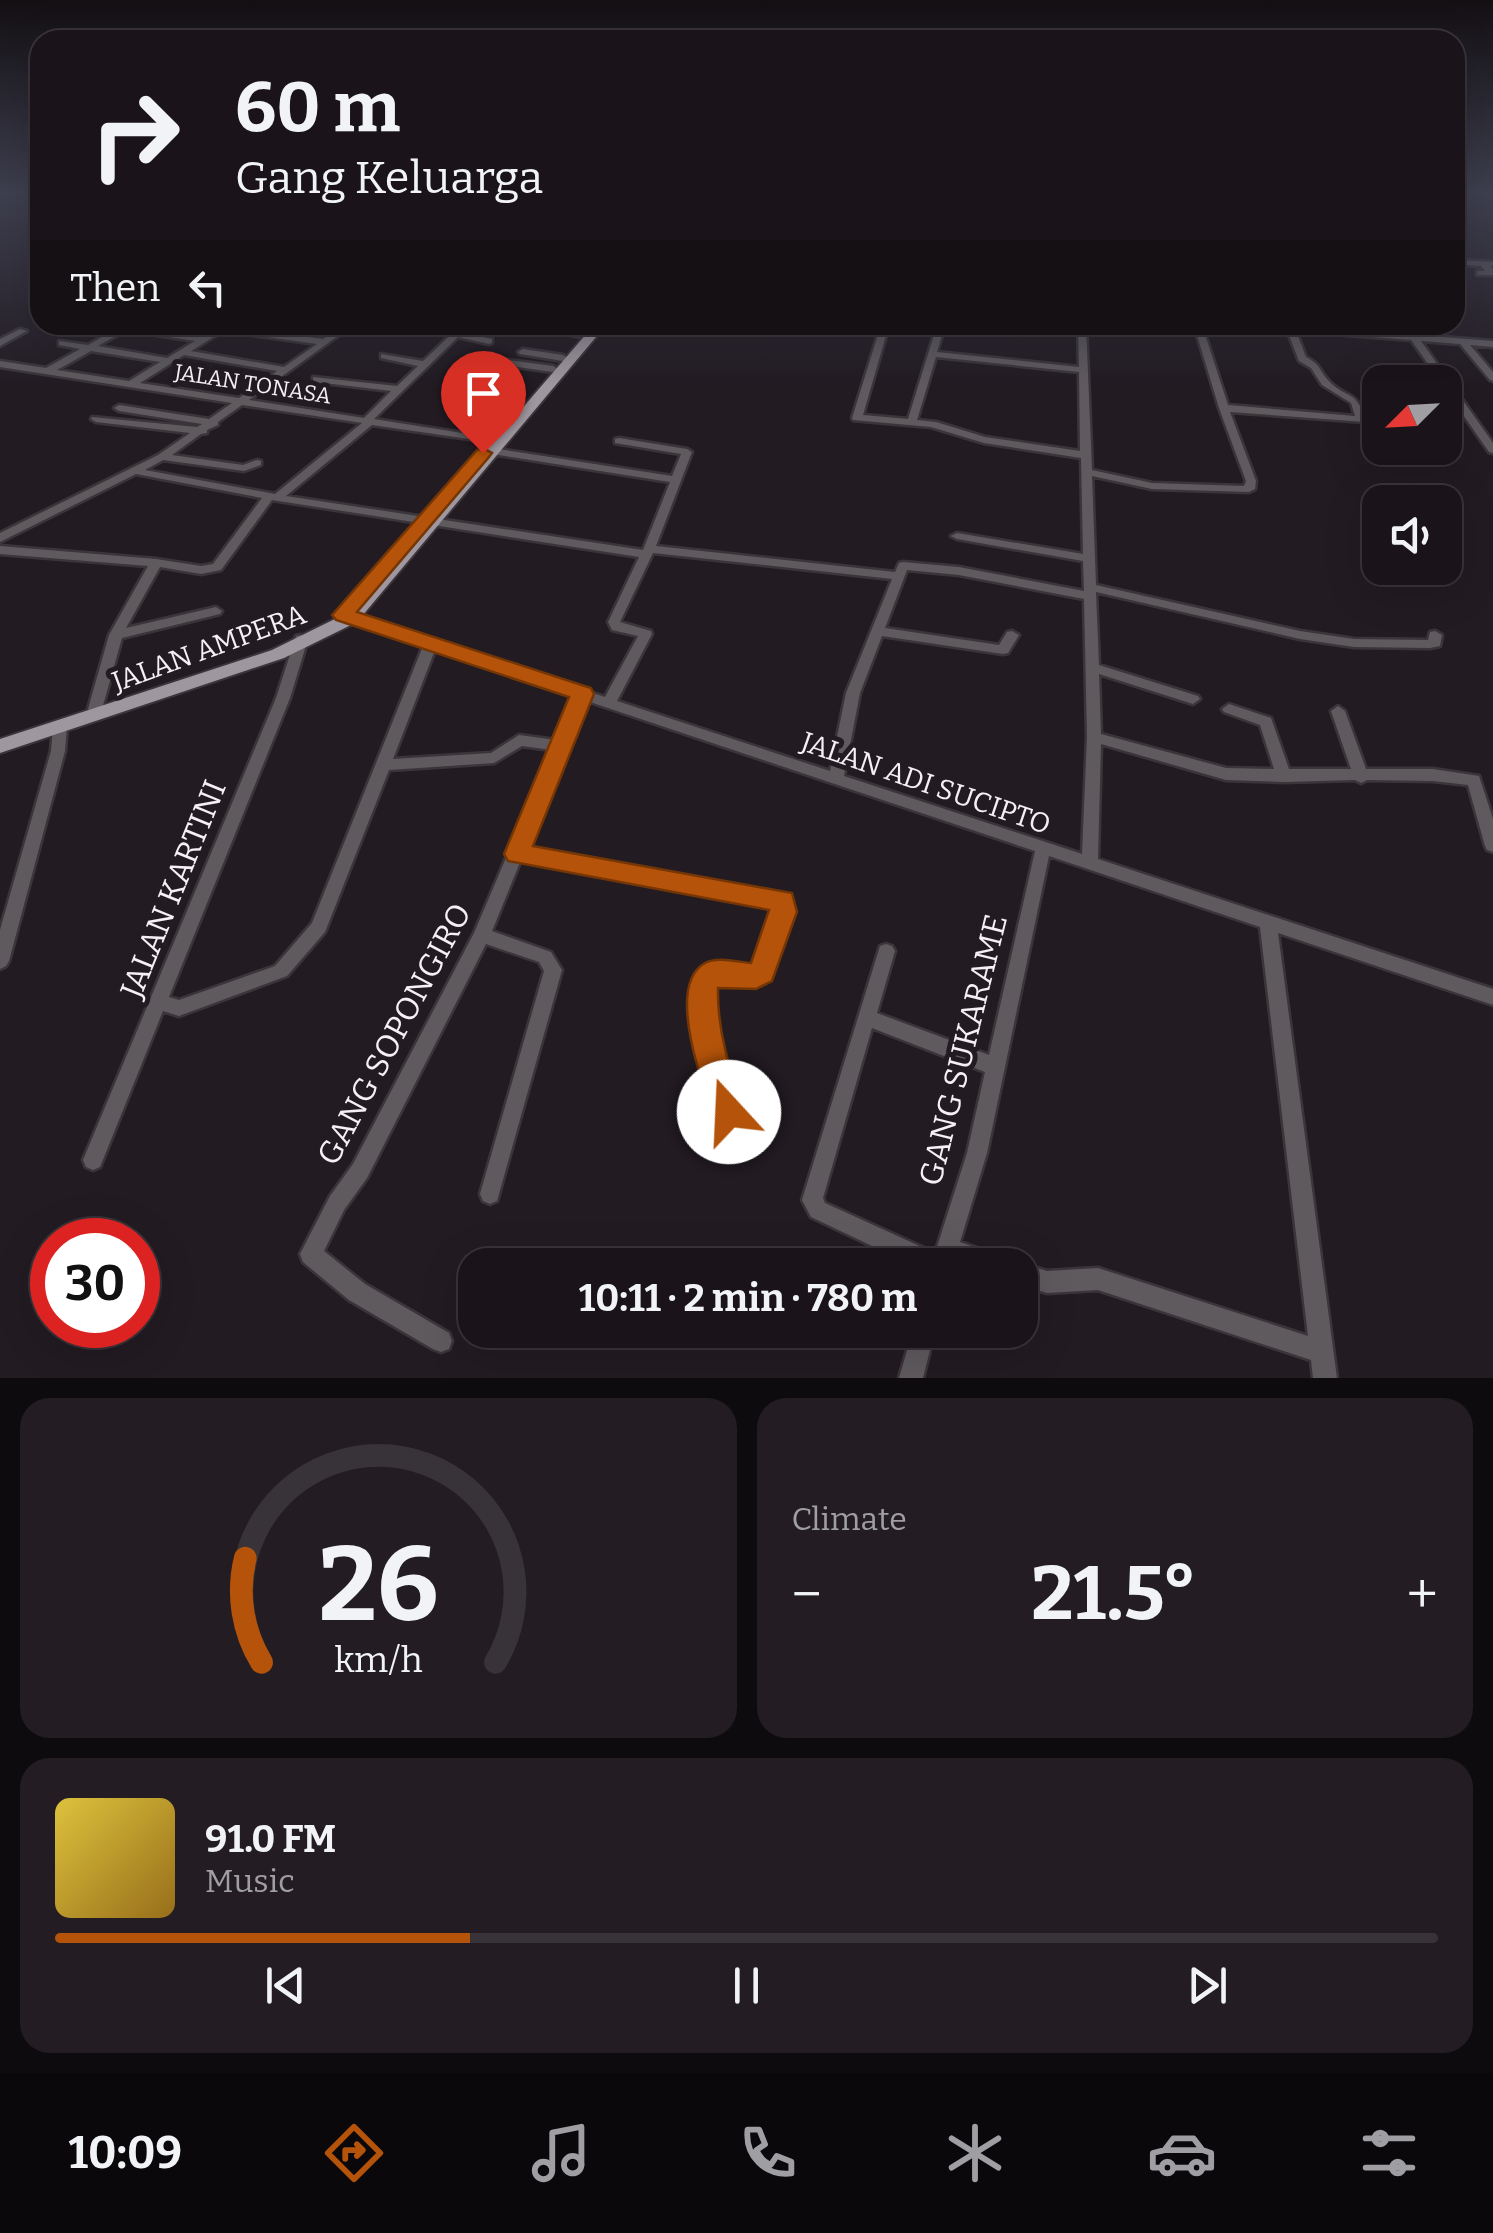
<!DOCTYPE html>
<meta charset="utf-8">
<style>
body{margin:0;font-family:Bitter,serif;background:#231d23;color:#f1f3f6;height:100vh;display:flex;flex-direction:column;font-size:38px;white-space:nowrap}
*{box-sizing:border-box;margin:0}
p{font-size:32px;color:#9f9ea2}
.icon{flex:none;width:55px;height:55px;fill:none;stroke:currentColor;stroke-width:2;stroke-linecap:round;stroke-linejoin:round}
.map{position:relative;height:1378px;overflow:hidden}
.drawer{display:flex;flex-direction:column;gap:20px;padding:20px;background:#0e0b0e;flex:1}
.drawer>*{flex:none}
.banner{position:absolute;left:30px;top:30px;width:1435px;height:305px;border-radius:30px;box-shadow:0 10px 40px #0002,0 0 0 2px #383339;background:#1a141a;color:#f1f3f6;overflow:hidden}
.needle{width:65px;rotate:246deg}
.tools{position:absolute;left:1362px;top:365px;display:grid;gap:20px}
.tools a{display:grid;place-items:center;width:100px;height:100px;border-radius:20px;background:#1a141a;box-shadow:0 10px 40px #0002,0 0 0 2px #383339;font-size:50px}
.speed{position:absolute;left:30px;top:1218px;display:flex;gap:20px;font-size:50px;font-weight:700;text-align:center}
.speed>*{display:grid;place-content:center;width:130px;height:130px;border-radius:50%;background:#1a141a;box-shadow:0 10px 40px #0002,0 0 0 2px #383339;line-height:1}
.speed .limit{border:15px solid #d22;background:#fff;color:#111}
.pin{position:absolute;display:grid;place-items:center;width:85px;height:85px;color:#fff;margin:-102px -42px;border-radius:50% 50% 50% 0;rotate:-45deg;box-shadow:0 0 10px #0007}
.pin .icon{rotate:45deg}
.me{position:absolute;width:110px;margin:-55px;rotate:340deg;stroke-linejoin:round;filter:drop-shadow(0 0 8px #0008)}
.turn{display:flex;align-items:center;gap:35px;height:210px;padding:0 40px;font-size:45px}
.turn .icon{width:130px;height:130px;stroke-width:2.5}
.turn b{display:block;font-size:70px;line-height:85px}
.then{display:flex;align-items:center;height:95px;padding:0 40px;background:#0003;gap:20px;font-size:38px}
.big{font-size:75px;font-weight:700;line-height:1.1}
.drawer .card{flex:1;display:flex;flex-direction:column;justify-content:center;gap:15px;min-width:0;padding:0 35px;border-radius:30px;background:#231d23}
.drawer .dial{align-items:center;gap:0}
.dial svg{height:260px;overflow:visible;fill:none;stroke:#383339;stroke-width:7;stroke-linecap:round;text-anchor:middle}
.dial text{fill:#f1f3f6;stroke:none}
.song{display:flex;align-items:center;gap:30px}
.cover{width:120px;height:120px;border-radius:15px;background:linear-gradient(135deg,hsl(50 70% 55%),hsl(40 70% 35%))}
.played{height:10px;border-radius:5px;background:linear-gradient(90deg,#b45309 30%,#383339 30%)}
.keys{display:flex;justify-content:space-around;direction:ltr}
.heat{display:flex;justify-content:space-between;align-items:center;font-size:55px;direction:ltr}
.drawer .tiles{flex:1;display:grid;gap:20px;grid-template-columns:1fr 1fr}
.card:last-child{grid-column:span 2}
.trip{position:absolute;left:458px;top:1248px;width:580px;height:100px;border-radius:30px;background:#1a141a;box-shadow:0 10px 40px #0002,0 0 0 2px #383339;font-weight:700;line-height:100px;text-align:center}
.tab-bar{display:flex;height:160px;justify-content:space-around;align-items:center;background:#0a080a;color:#9f9ea2}
.tab-bar .icon{width:70px;height:70px}
.tab-bar .selected{color:#b45309}
.tab-bar b{font-size:45px;color:#f1f3f6}
.map>svg:first-child{display:block}
.lines{fill:none;stroke-linecap:round;stroke-linejoin:round}
.minor-casing{stroke:#3b353b;stroke-width:5}
.major-casing{stroke:#3b353b;stroke-width:4}
.minor{fill:#5e5a5e;fill-rule:evenodd}
.major{fill:#9f979f;fill-rule:evenodd}
.route{fill:#b45309;stroke:#753606;stroke-width:2.5}
.labels{text-anchor:middle;dominant-baseline:central;stroke-width:10;stroke-linejoin:round;paint-order:stroke}
.far-street-label{font-size:22px;fill:#f5f0f5;stroke:#221b22}
.street-label{font-size:28px;fill:#f5f0f5;stroke:#221b22}
.near-street-label{font-size:32px;fill:#f5f0f5;stroke:#221b22}
</style>
<div class="map">
<svg width="1493" height="1378" viewBox="0 0 1493 1378">
<rect width="100%" height="100%" fill="#221b22"/>
<g class="lines">
<g class="minor-casing">
<g id="minor">
<polygon points="1455,260 1493,262 1493,266 1490,266 1493,269 1493,275 1477,275 1477,271 1485,271 1481,266 1455,264"/>
<path d="M 105,325 L 131,325 L 202,336 L 220,325 L 230,325 L 229,326 L 323,339 L 343,325 L 353,325 L 249,400 L 364,418 L 391,391 L 316,382 L 313,381 L 313,377 L 397,386 L 418,366 L 381,358 L 381,354 L 423,361 L 461,325 L 470,325 L 463,333 L 492,339 L 492,343 L 489,344 L 458,337 L 374,419 L 500,439 L 504,440 L 504,444 L 372,425 L 286,496 L 643,550 L 670,482 L 486,453 L 481,450 L 486,447 L 672,476 L 681,454 L 615,443 L 615,439 L 619,438 L 687,449 L 692,452 L 656,546 L 895,572 L 899,563 L 903,562 L 959,567 L 1084,591 L 1083,561 L 957,539 L 951,536 L 957,533 L 1083,554 L 1081,458 L 984,443 L 931,427 L 853,420 L 852,418 L 881,325 L 889,325 L 863,415 L 908,419 L 937,325 L 945,325 L 937,352 L 1079,367 L 1078,325 L 1086,325 L 1092,470 L 1152,483 L 1244,486 L 1246,481 L 1219,408 L 1194,325 L 1202,325 L 1228,405 L 1355,416 L 1351,403 L 1322,385 L 1311,368 L 1299,361 L 1287,330 L 1250,328 L 1246,325 L 1290,325 L 1493,341 L 1493,347 L 1470,345 L 1493,372 L 1493,381 L 1490,380 L 1460,344 L 1421,341 L 1493,443 L 1493,453 L 1489,452 L 1445,389 L 1445,382 L 1441,382 L 1411,340 L 1296,331 L 1306,357 C 1322,366 1318,369 1328,380 C 1346,400 1355,387 1366,420 L 1365,422 L 1230,412 L 1256,481 L 1255,489 L 1249,492 L 1152,489 L 1092,476 L 1096,585 L 1300,631 L 1354,639 L 1428,640 L 1430,632 L 1435,631 L 1442,635 L 1440,646 L 1430,648 L 1354,647 L 1300,639 L 1096,592 L 1099,665 L 1198,696 L 1200,699 L 1193,704 L 1099,674 L 1101,734 L 1226,768 L 1274,769 L 1260,725 L 1224,712 L 1222,709 L 1229,704 L 1271,718 L 1289,769 L 1351,769 L 1331,711 L 1338,706 L 1345,711 L 1366,769 L 1433,769 L 1479,776 L 1493,819 L 1493,852 L 1487,850 L 1485,846 L 1468,785 L 1433,781 L 1367,780 L 1361,783 L 1355,780 L 1284,782 L 1226,780 L 1101,744 L 1098,859 L 1493,989 L 1493,1005 L 1278,933 L 1337,1378 L 1313,1378 L 1311,1360 L 1098,1290 L 1047,1293 L 1020,1285 L 1020,1265 L 1015,1265 L 1020,1263 L 1047,1271 L 1098,1268 L 1308,1336 L 1260,927 L 1049,856 L 987,1153 L 960,1242 L 1003,1257 L 1006,1265 L 964,1265 L 954,1261 L 953,1265 L 912,1265 L 811,1217 L 802,1200 L 880,946 L 886,944 L 892,946 L 895,951 L 877,1013 L 989,1055 L 1035,851 L 587,701 L 526,848 L 782,894 L 788,896 L 792,912 L 768,977 L 756,984 L 717,981 C 697,1010 726,1081 739,1111 L 736,1118 L 729,1120 L 722,1118 C 708,1085 668,986 713,965 L 755,967 L 776,912 L 775,907 L 521,860 L 492,931 L 551,952 L 562,970 L 497,1201 L 490,1204 L 483,1201 L 480,1194 L 544,971 L 539,962 L 486,944 L 367,1178 L 344,1210 L 324,1251 L 365,1284 L 449,1333 L 452,1341 L 449,1349 L 441,1352 L 433,1349 L 349,1300 L 303,1262 L 300,1254 L 330,1196 L 353,1164 L 474,933 L 552,750 L 522,746 L 494,763 L 389,770 L 325,932 L 287,976 L 179,1016 L 163,1011 L 100,1167 L 93,1170 L 86,1167 L 83,1160 L 276,698 L 296,636 L 301,635 L 308,639 L 290,698 L 169,997 L 179,1000 L 275,966 L 312,923 L 423,646 L 338,618 L 337,615 L 338,612 L 348,612 L 605,697 L 638,636 L 612,630 L 608,622 L 639,557 L 272,500 L 221,570 L 201,574 L 160,567 L 126,628 L 216,607 L 222,611 L 220,614 L 122,638 L 102,709 L 95,714 L 90,712 L 88,709 L 109,635 L 148,566 L 0,554 L 0,546 L 156,559 L 201,566 L 213,564 L 262,498 L 136,474 L 0,542 L 0,533 L 158,455 L 190,433 L 96,422 L 91,419 L 92,417 L 197,427 L 202,424 L 119,411 L 114,408 L 119,405 L 209,419 L 232,403 L 0,367 L 0,361 L 46,368 L 80,349 L 59,345 L 59,341 L 88,345 L 116,329 ZM 126,330 L 195,341 L 167,358 L 98,346 ZM 223,331 L 317,344 L 284,367 L 191,351 ZM 91,351 L 160,362 L 129,381 L 57,370 ZM 184,355 L 277,371 L 239,398 L 140,383 ZM 936,357 L 1079,372 L 1080,451 L 985,437 L 936,422 L 917,420 ZM 242,405 L 362,423 L 275,494 L 145,470 L 163,460 L 244,471 L 261,465 L 261,461 L 257,460 L 243,465 L 172,455 L 201,434 L 207,433 L 207,430 L 218,425 L 218,422 ZM 653,553 L 892,579 L 846,693 L 830,771 L 617,701 L 652,634 L 651,631 L 620,622 ZM 907,570 L 959,575 L 1084,599 L 1087,737 L 1082,854 L 844,776 L 860,693 L 882,636 L 1003,654 L 1008,653 L 1019,635 L 1012,631 L 1007,632 L 999,645 L 885,628 ZM 435,650 L 575,697 L 556,740 L 519,735 L 491,753 L 393,759 ZM 872,1028 L 985,1072 L 967,1153 L 935,1253 L 825,1203 L 823,1198 Z"/>
<polygon points="558,327 586,334 582,337 555,332 554,330"/>
<polygon points="20,329 27,331 0,346 0,339"/>
<polygon points="523,349 563,355 568,358 563,361 520,354 518,352"/>
<polygon points="470,355 553,366 558,369 553,372 467,360 467,356"/>
<polygon points="60,722 67,727 65,751 9,961 6,966 0,969 0,930 51,751 53,727"/>
<polygon points="913,1330 935,1330 923,1378 899,1378"/>
</g>
</g>
<g class="major-casing">
<polygon id="major" points="594,325 606,325 357,622 284,658 0,753 0,739 272,650 345,614"/>
</g>
<use href="#minor" class="minor"/>
<use href="#major" class="major"/>
</g>
<linearGradient id="sky" x2="0" y2="1"><stop stop-color="#130f13"/><stop offset="0.5" stop-color="#3e3f4f"/><stop offset="1" stop-color="#3e3f4f" stop-opacity="0"/></linearGradient>
<rect width="1493" height="386" fill="url(#sky)"/>
<path class="route" d="M 483,448 L 492,453 L 489,457 L 357,612 L 591,688 L 594,694 L 533,846 L 792,893 L 797,912 L 772,981 L 756,989 L 718,988 C 717,1032 730,1070 745,1112 L 741,1123 L 729,1127 L 718,1123 C 704,1090 664,986 705,963 C 717,956 738,962 751,963 L 769,910 L 508,861 L 504,854 L 569,697 L 336,620 L 332,615 L 477,450 Z"/>
<g class="labels">
<g class="far-street-label">
<text transform="translate(253 384) rotate(9)">JALAN TONASA</text>
</g>
<g class="street-label">
<text transform="translate(209 648) rotate(-20)">JALAN AMPERA</text>
<text transform="translate(926 783) rotate(19)">JALAN ADI SUCIPTO</text>
</g>
<g class="near-street-label">
<text transform="translate(173 889) rotate(-68)">JALAN KARTINI</text>
<text transform="translate(394 1034) rotate(-62)">GANG SOPONGIRO</text>
<text transform="translate(963 1050) rotate(-76)">GANG SUKARAME</text>
</g>
</g>
</svg>
<div class="tools">
<a><svg class="needle" viewBox="-14 -14 28 28"><path d="M0-13l5 13h-10z" fill="#e53935"/><path d="M0 13l5-13h-10z" fill="#9f9ea2"/></svg></a>
<a><svg class="icon" aria-label="sound" viewBox="0 0 24 24"><path d="M4 9h4l5-4v14l-5-4H4zM17 9q2 3 0 6"/></svg></a>
</div>
<div class="speed"><div class="limit">30</div></div>
<div class="pin" style="left:483px;top:453px;background:#d93025"><svg class="icon" aria-label="arrive" viewBox="0 0 24 24"><path d="M6 21V4h12l-3 4 3 4H6"/></svg></div>
<svg class="me" style="left:729px;top:1112px" viewBox="-20 -20 40 40"><circle r="19" fill="#fff"/><path d="M0-13L10 11 0 6-10 11z" fill="#b45309"/></svg>
<div class="trip">10:11 · 2 min · 780 m</div>
<div class="banner">
<div class="turn"><svg class="icon" aria-label="right" viewBox="0 0 24 24"><path d="M7 20v-9h11M14 6l5 5-5 5"/></svg><div><b>60 m</b>Gang Keluarga</div></div>
<div class="then">Then<svg class="icon" aria-label="left" viewBox="0 0 24 24"><path d="M17 20v-9H6M10 6l-5 5 5 5"/></svg></div>
</div>
</div>
<section class="drawer">
<div class="tiles">
<div class="card dial"><svg viewBox="0 0 100 80">
<path d="M14 69A42 42 0 1 1 86 69"/>
<path d="M14 69A42 42 0 0 1 9 37" stroke="#b45309"/>
<text x="50" y="56" font-size="32" font-weight="700">26</text>
<text x="50" y="72" font-size="11">km/h</text>
</svg></div>
<div class="card"><p>Climate</p>
<div class="heat"><a>−</a><b class="big">21.5°</b><a>+</a></div>
</div>
<div class="card">
<div class="song"><i class="cover"></i><div><b>91.0 FM</b><p>Music</p></div></div>
<div class="played"></div>
<div class="keys"><svg class="icon" aria-label="previous" viewBox="0 0 24 24"><path d="M18 5L8 12l10 7zM5 5v14"/></svg><svg class="icon" aria-label="pause" viewBox="0 0 24 24"><path d="M8 5v14M16 5v14"/></svg><svg class="icon" aria-label="next" viewBox="0 0 24 24"><path d="M6 5l10 7-10 7zM19 5v14"/></svg></div>
</div>
</div>
</section>
<nav class="tab-bar">
<b>10:09</b>
<svg class="icon selected" aria-label="directions" viewBox="0 0 24 24"><path d="M12 3l9 9-9 9-9-9zM9 14v-3h6M13 9l2 2-2 2"/></svg>
<svg class="icon" aria-label="music" viewBox="0 0 24 24"><path d="M9 18V5l10-2v13"/><circle cx="6" cy="18" r="3"/><circle cx="16" cy="16" r="3"/></svg>
<svg class="icon" aria-label="phone" viewBox="0 0 24 24"><path d="M5 4h4l2 5-3 2q2 4 5 5l2-3 5 2v4C11 20 4 13 5 4z"/></svg>
<svg class="icon" aria-label="climate" viewBox="0 0 24 24"><path d="M12 3v18M4 7l16 10M4 17L20 7"/></svg>
<svg class="icon" aria-label="car" viewBox="0 0 24 24"><path d="M5 17H2v-5l4-1 3-4h7l3 4 3 1v5h-3M9 17h6M6 11h13"/><circle cx="7" cy="17" r="2"/><circle cx="17" cy="17" r="2"/></svg>
<svg class="icon" aria-label="filters" viewBox="0 0 24 24"><path d="M4 7h16M4 17h16"/><circle cx="9" cy="7" r="2"/><circle cx="15" cy="17" r="2"/></svg>
</nav>
